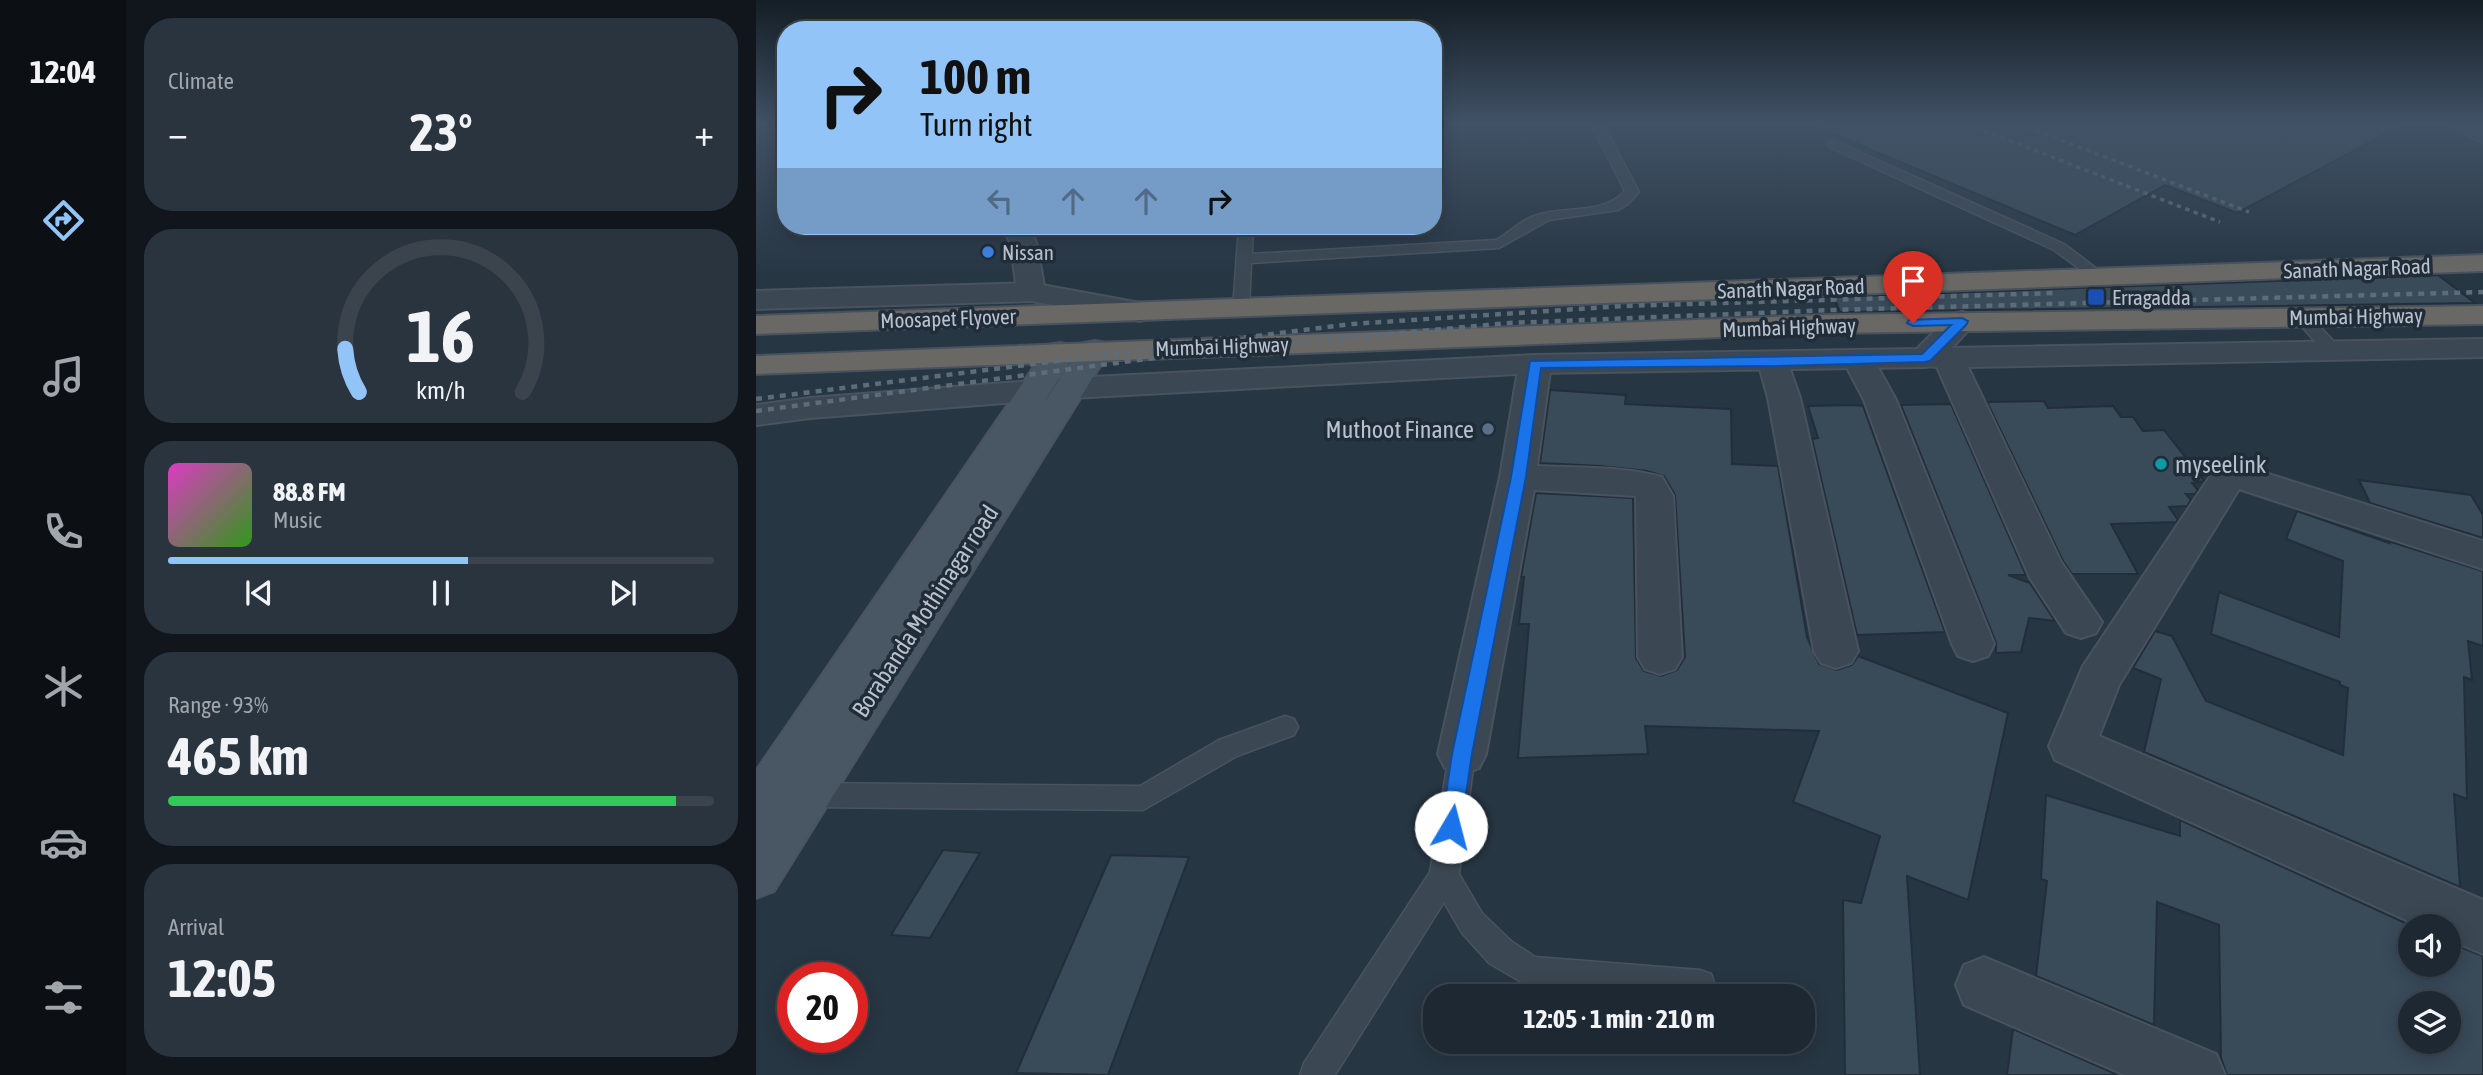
<!DOCTYPE html>
<meta charset="utf-8">
<style>
body{margin:0;font-family:"Asap Condensed",sans-serif;background:#2a343e;color:#f1f3f6;height:100vh;display:flex;flex-direction:column;font-size:26px;white-space:nowrap}
*{box-sizing:border-box;margin:0}
p{font-size:23px;color:#a0a6ac}
.icon{flex:none;width:38px;height:38px;fill:none;stroke:currentColor;stroke-width:2;stroke-linecap:round;stroke-linejoin:round}
.map{position:relative;flex:1;overflow:hidden}
.details{display:flex;flex-direction:column;gap:18px;padding:18px;background:#10161c;width:630px}
.details>*{flex:none}
.banner{position:absolute;left:21px;top:21px;width:665px;height:214px;border-radius:28px;box-shadow:0 4px 18px #0003,0 0 0 2px #3b444d;background:#92c4f8;color:#111;overflow:hidden}
.fabs{position:absolute;left:1642px;top:914px;display:grid;gap:14px}
.fabs a{display:grid;place-items:center;width:63px;height:63px;border-radius:50%;background:#1d2832;box-shadow:0 4px 18px #0003,0 0 0 2px #3b444d;font-size:35px}
.speed{position:absolute;left:21px;top:962px;display:flex;gap:14px;font-size:35px;font-weight:700;text-align:center}
.speed>*{display:grid;place-content:center;width:91px;height:91px;border-radius:50%;background:#1d2832;box-shadow:0 4px 18px #0003,0 0 0 2px #3b444d;line-height:1}
.speed .limit{border:10px solid #d22;background:#fff;color:#111}
.pin{position:absolute;display:grid;place-items:center;width:60px;height:60px;color:#fff;margin:-72px -30px;border-radius:50% 50% 50% 0;rotate:-45deg;box-shadow:0 0 7px #0007}
.pin .icon{rotate:45deg}
.me{position:absolute;width:77px;margin:-38px;rotate:8deg;stroke-linejoin:round;filter:drop-shadow(0 0 5px #0008)}
.turn{display:flex;align-items:center;gap:24px;height:147px;padding:0 28px;font-size:32px}
.turn .icon{width:91px;height:91px;stroke-width:2.5}
.turn b{display:block;font-size:49px;line-height:60px}
.lanes{display:flex;align-items:center;height:66px;padding:0 28px;background:#0003;justify-content:center;gap:35px;direction:ltr}
.lanes .off{opacity:.35}
.big{font-size:52px;font-weight:700;line-height:1.1}
.details .card{flex:1;display:flex;flex-direction:column;justify-content:center;gap:10px;min-width:0;padding:0 24px;border-radius:28px;background:#2a343e}
.details .dial{align-items:center;gap:0}
.dial svg{height:182px;overflow:visible;fill:none;stroke:#3b444d;stroke-width:7;stroke-linecap:round;text-anchor:middle}
.dial text{fill:#f1f3f6;stroke:none}
.song{display:flex;align-items:center;gap:21px}
.cover{width:84px;height:84px;border-radius:10px;background:linear-gradient(135deg,hsl(310 70% 55%),hsl(110 70% 35%))}
.played{height:7px;border-radius:4px;background:linear-gradient(90deg,#92c4f8 55%,#3b444d 55%)}
.keys{display:flex;justify-content:space-around;direction:ltr}
.heat{display:flex;justify-content:space-between;align-items:center;font-size:38px;direction:ltr}
.charge{height:10px;border-radius:5px;background:linear-gradient(90deg,#34c759 93%,#3b444d 0)}
.trip{position:absolute;left:667px;top:984px;width:392px;height:70px;border-radius:28px;background:#1d2832;box-shadow:0 4px 18px #0003,0 0 0 2px #3b444d;font-weight:700;line-height:70px;text-align:center}
main{display:flex;flex:1;min-height:0}
.tab-bar{display:flex;flex-direction:column;width:126px;justify-content:space-around;align-items:center;background:#0c1014;color:#a0a6ac}
.tab-bar .icon{width:49px;height:49px}
.tab-bar .selected{color:#92c4f8}
.tab-bar b{font-size:32px;color:#f1f3f6}
.map>svg:first-child{display:block}
.building{fill:#394a59;stroke:#222e3a;stroke-width:2;fill-rule:evenodd}
.lines{fill:none;stroke-linecap:round;stroke-linejoin:round}
.service-casing{stroke:#48535f;stroke-width:3}
.minor-casing{stroke:#48535f;stroke-width:4}
.tertiary-casing{stroke:#48535f;stroke-width:4}
.secondary-casing{stroke:#48535f;stroke-width:4}
.trunk-casing{stroke:#46525d;stroke-width:4}
.service{fill:#3b4752;fill-rule:evenodd}
.minor{fill:#3b4752;fill-rule:evenodd}
.tertiary{fill:#3b4752;fill-rule:evenodd}
.secondary{fill:#495765;fill-rule:evenodd}
.trunk{fill:#696865;fill-rule:evenodd}
.rail-far1{stroke:#5d6c79;stroke-width:3.5;stroke-dasharray:4.5 4.5;stroke-linecap:butt}
.rail{stroke:#5d6c79;stroke-width:4.5;stroke-dasharray:6 6;stroke-linecap:butt}
.route{fill:#1a73e8;stroke:#114b97;stroke-width:2}
.shop-dot{fill:#3f7fe0;stroke:#202c38;stroke-width:2.5}
.transit-dot{fill:#1a4fb4;stroke:#202c38;stroke-width:2.5}
.service-dot{fill:#5c6f8a;stroke:#202c38;stroke-width:2.5}
.culture-dot{fill:#0f9aa8;stroke:#202c38;stroke-width:2.5}
.labels{text-anchor:middle;dominant-baseline:central;stroke-width:7;stroke-linejoin:round;paint-order:stroke}
.far-poi-label{font-size:21px;fill:#b9c2cc;stroke:#202c38;text-anchor:start}
.far-street-label{font-size:21px;fill:#b9c2cc;stroke:#202c38}
.poi-label{font-size:24px;fill:#b9c2cc;stroke:#202c38;text-anchor:end}
.street-label{font-size:24px;fill:#b9c2cc;stroke:#202c38}
</style>
<main>
<nav class="tab-bar">
<b>12:04</b>
<svg class="icon selected" aria-label="directions" viewBox="0 0 24 24"><path d="M12 3l9 9-9 9-9-9zM9 14v-3h6M13 9l2 2-2 2"/></svg>
<svg class="icon" aria-label="music" viewBox="0 0 24 24"><path d="M9 18V5l10-2v13"/><circle cx="6" cy="18" r="3"/><circle cx="16" cy="16" r="3"/></svg>
<svg class="icon" aria-label="phone" viewBox="0 0 24 24"><path d="M5 4h4l2 5-3 2q2 4 5 5l2-3 5 2v4C11 20 4 13 5 4z"/></svg>
<svg class="icon" aria-label="climate" viewBox="0 0 24 24"><path d="M12 3v18M4 7l16 10M4 17L20 7"/></svg>
<svg class="icon" aria-label="car" viewBox="0 0 24 24"><path d="M5 17H2v-5l4-1 3-4h7l3 4 3 1v5h-3M9 17h6M6 11h13"/><circle cx="7" cy="17" r="2"/><circle cx="17" cy="17" r="2"/></svg>
<svg class="icon" aria-label="filters" viewBox="0 0 24 24"><path d="M4 7h16M4 17h16"/><circle cx="9" cy="7" r="2"/><circle cx="15" cy="17" r="2"/></svg>
</nav>
<section class="details">
<div class="card"><p>Climate</p>
<div class="heat"><a>−</a><b class="big">23°</b><a>+</a></div>
</div>
<div class="card dial"><svg viewBox="0 0 100 80">
<path d="M14 69A42 42 0 1 1 86 69"/>
<path d="M14 69A42 42 0 0 1 8 50" stroke="#92c4f8"/>
<text x="50" y="56" font-size="32" font-weight="700">16</text>
<text x="50" y="72" font-size="11">km/h</text>
</svg></div>
<div class="card">
<div class="song"><i class="cover"></i><div><b>88.8 FM</b><p>Music</p></div></div>
<div class="played"></div>
<div class="keys"><svg class="icon" aria-label="previous" viewBox="0 0 24 24"><path d="M18 5L8 12l10 7zM5 5v14"/></svg><svg class="icon" aria-label="pause" viewBox="0 0 24 24"><path d="M8 5v14M16 5v14"/></svg><svg class="icon" aria-label="next" viewBox="0 0 24 24"><path d="M6 5l10 7-10 7zM19 5v14"/></svg></div>
</div>
<div class="card"><p>Range · 93%</p><b class="big">465 km</b><div class="charge"></div></div>
<div class="card"><p>Arrival</p><b class="big">12:05</b></div>
</section>
<div class="map">
<svg width="1727" height="1075" viewBox="0 0 1727 1075">
<rect width="100%" height="100%" fill="#273643"/>
<g class="building">
<polygon points="1053,124 1648,124 1481,213 1409,185 1319,235"/>
<polygon points="1682,275 1719,303 1084,312 1078,297"/>
<polygon points="794,390 870,395 869,404 975,409 976,464 1022,466 1051,637 1063,664 1081,670 1096,665 1102,656 1252,713 1212,900 1151,876 1164,1075 1089,1075 1087,900 1105,903 1124,836 1037,802 1063,731 889,726 892,754 762,758 773,624 763,624 768,577 765,577 780,493 877,498 880,658 888,671 905,676 921,670 929,657 919,495 908,476 891,471 844,466 784,463"/>
<polygon points="1288,401 1292,408 1357,406 1365,417 1377,417 1387,431 1408,430 1448,481 1436,483 1442,490 1439,494 1430,494 1435,500 1431,506 1413,507 1422,520 1420,522 1355,524 1382,574 1316,574 1307,561 1231,402"/>
<polygon points="1195,404 1270,575 1252,575 1274,583 1299,621 1273,618 1265,652 1240,653 1240,643 1145,405"/>
<polygon points="1098,405 1107,406 1189,632 1101,635 1056,439 1062,438 1052,406"/>
<polygon points="1603,480 1715,495 1727,515 1727,538 1614,503"/>
<polygon points="1541,511 1633,543 1632,541 1727,571 1727,646 1712,641 1716,680 1708,677 1711,799 1698,794 1704,887 1388,752 1405,679 1377,668 1399,631 1416,636 1450,701 1587,755 1592,688 1584,685 1584,682 1455,634 1463,592 1583,637 1587,561 1530,539"/>
<path d="M 1290,795 L 1424,836 L 1424,820 L 1656,926 L 1654,926 L 1654,964 L 1692,964 L 1692,942 L 1727,956 L 1727,1075 L 1471,1075 L 1465,1058 L 1463,925 L 1401,902 L 1398,1025 L 1280,976 L 1291,881 L 1285,879 ZM 1654,1003 L 1692,1003 L 1692,1041 L 1654,1041 Z"/>
<polygon points="187,850 224,853 174,938 135,935"/>
<polygon points="355,855 433,857 352,1075 260,1073"/>
<polygon points="1257,1029 1362,1075 1251,1075"/>
</g>
<g class="lines">
<g class="service-casing">
<g id="service">
<path d="M 835,124 L 847,124 L 883,192 L 872,204 L 862,210 L 793,220 L 743,248 L 495,263 L 493,308 L 485,313 L 477,308 L 483,226 L 497,226 L 496,254 L 740,240 C 753,233 764,221 778,216 C 808,205 846,216 869,191 Z"/>
<polygon points="1077,140 1308,244 1353,278 1345,283 1340,281 1298,250 1073,147 1071,144"/>
<polygon points="1546,312 1552,314 1583,347 1585,351 1583,355 1571,355 1540,320 1538,317"/>
<polygon points="529,716 538,719 542,727 538,735 481,756 387,810 50,807 41,803 37,795 41,787 50,783 384,786 463,740"/>
<polygon points="706,743 715,746 719,754 703,874 726,913 755,941 779,957 944,970 955,974 959,985 955,996 883,996 774,987 733,963 706,933 688,902 579,1075 544,1075 548,1063 674,872 693,754 697,746"/>
</g>
</g>
<g class="minor-casing">
<g id="minor">
<polygon points="247,226 273,226 281,245 289,292 285,298 275,301 265,298 261,292 255,245"/>
<polygon points="1727,339 1727,357 1212,367 1305,562 1346,622 1340,633 1325,638 1310,633 1274,578 1181,367 1158,365 1153,358 1158,351 1192,348"/>
<polygon points="1103,351 1114,353 1140,400 1238,644 1232,656 1217,661 1202,656 1196,644 1108,400 1087,360 1092,353"/>
<polygon points="1018,353 1029,355 1044,398 1102,651 1095,663 1080,668 1065,663 1058,651 1012,398 1002,362 1007,355"/>
<path d="M 779,355 L 790,357 L 795,364 L 781,466 C 823,468 866,466 906,477 L 917,496 L 926,657 L 919,669 L 904,674 L 889,669 L 882,657 L 880,496 L 778,490 L 730,754 L 723,768 L 706,775 L 689,768 L 682,754 L 744,477 L 763,364 L 768,357 Z"/>
<polygon points="1474,462 1727,541 1727,569 1483,489 1363,685 1343,736 1727,900 1727,954 1692,939 1692,926 1663,926 1299,760 1293,746 1327,666 1461,466"/>
<polygon points="1228,957 1460,1054 1469,1075 1369,1075 1208,1005 1200,985 1208,965"/>
</g>
</g>
<g class="tertiary-casing">
<g id="tertiary">
<polygon points="1693,124 1721,124 1727,127 1727,142 1696,129"/>
<polygon points="275,283 384,303 394,306 399,312 394,318 384,321 275,301 0,309 0,291"/>
<polygon points="1206,312 1217,315 1221,321 1180,365 1169,367 779,373 315,398 54,418 0,425 0,405 54,398 315,378 779,355 1161,349 1195,315"/>
</g>
</g>
<g class="secondary-casing">
<polygon id="secondary" points="339,341 350,343 354,350 18,891 0,898 0,771 293,345 304,343 315,345 320,352 279,416 328,343"/>
</g>
<g class="trunk-casing">
<g id="trunk">
<polygon points="1727,255 1727,271 0,334 0,316"/>
<polygon points="1727,306 1727,324 1070,333 0,374 0,356 1070,315"/>
</g>
</g>
<use href="#service" class="service"/>
<use href="#minor" class="minor"/>
<use href="#tertiary" class="tertiary"/>
<use href="#secondary" class="secondary"/>
<use href="#trunk" class="trunk"/>
<g class="rail-far1">
<polyline points="1211,124 1464,222"/>
<polyline points="1263,124 1493,212"/>
<polyline points="1628,124 1643,128"/>
</g>
<g class="rail">
<polyline points="0,399 596,324 867,306 1300,293"/>
<polyline points="0,411 458,350 753,323 1076,310 1727,292"/>
</g>
</g>
<linearGradient id="sky" x2="0" y2="1"><stop stop-color="#151e25"/><stop offset="0.45" stop-color="#415266"/><stop offset="1" stop-color="#415266" stop-opacity="0"/></linearGradient>
<rect width="1727" height="274" fill="url(#sky)"/>
<polygon class="route" points="1206,318 1212,321 1211,324 1174,361 1169,362 1018,366 785,368 770,477 716,754 705,827 702,834 695,837 688,834 685,827 696,754 755,477 774,361 1166,354 1195,325 1157,326 1151,323 1153,320"/>
<circle class="shop-dot" cx="232" cy="252" r="7"/>
<rect class="transit-dot" x="1331" y="288" width="18" height="18" rx="3.5"/>
<circle class="service-dot" cx="732" cy="429" r="7"/>
<circle class="culture-dot" cx="1405" cy="464" r="7"/>
<g class="labels">
<g class="far-poi-label">
<text x="246" y="252">Nissan</text>
<text x="1356" y="297">Erragadda</text>
</g>
<g class="far-street-label">
<text transform="translate(1601 268) rotate(-2)">Sanath Nagar Road</text>
<text transform="translate(1035 288) rotate(-2)">Sanath Nagar Road</text>
<text transform="translate(1600 316) rotate(-1)">Mumbai Highway</text>
<text transform="translate(192 318) rotate(-2)">Moosapet Flyover</text>
<text transform="translate(1033 327) rotate(-2)">Mumbai Highway</text>
<text transform="translate(466 346) rotate(-2)">Mumbai Highway</text>
</g>
<g class="poi-label">
<text x="718" y="429">Muthoot Finance</text>
<text x="1419" y="464" text-anchor="start">myseelink</text>
</g>
<g class="street-label">
<text transform="translate(169 611) rotate(-57)">Borabanda Mothinagar road</text>
</g>
</g>
</svg>
<div class="fabs">
<a><svg class="icon" aria-label="sound" viewBox="0 0 24 24"><path d="M4 9h4l5-4v14l-5-4H4zM17 9q2 3 0 6"/></svg></a>
<a><svg class="icon" aria-label="layers" viewBox="0 0 24 24"><path d="M12 4l9 5-9 5-9-5zM3 14l9 5 9-5"/></svg></a>
</div>
<div class="speed"><div class="limit">20</div></div>
<div class="pin" style="left:1157px;top:323px;background:#d93025"><svg class="icon" aria-label="arrive" viewBox="0 0 24 24"><path d="M6 21V4h12l-3 4 3 4H6"/></svg></div>
<svg class="me" style="left:695px;top:827px" viewBox="-20 -20 40 40"><circle r="19" fill="#fff"/><path d="M0-13L10 11 0 6-10 11z" fill="#1a73e8"/></svg>
<div class="trip">12:05 · 1 min · 210 m</div>
<div class="banner">
<div class="turn"><svg class="icon" aria-label="right" viewBox="0 0 24 24"><path d="M7 20v-9h11M14 6l5 5-5 5"/></svg><div><b>100 m</b>Turn right</div></div>
<div class="lanes"><svg class="icon off" aria-label="left" viewBox="0 0 24 24"><path d="M17 20v-9H6M10 6l-5 5 5 5"/></svg><svg class="icon off" aria-label="ahead" viewBox="0 0 24 24"><path d="M12 20V5M6 11l6-6 6 6"/></svg><svg class="icon off" aria-label="ahead" viewBox="0 0 24 24"><path d="M12 20V5M6 11l6-6 6 6"/></svg><svg class="icon" aria-label="right" viewBox="0 0 24 24"><path d="M7 20v-9h11M14 6l5 5-5 5"/></svg></div>
</div>
</div>
</main>
